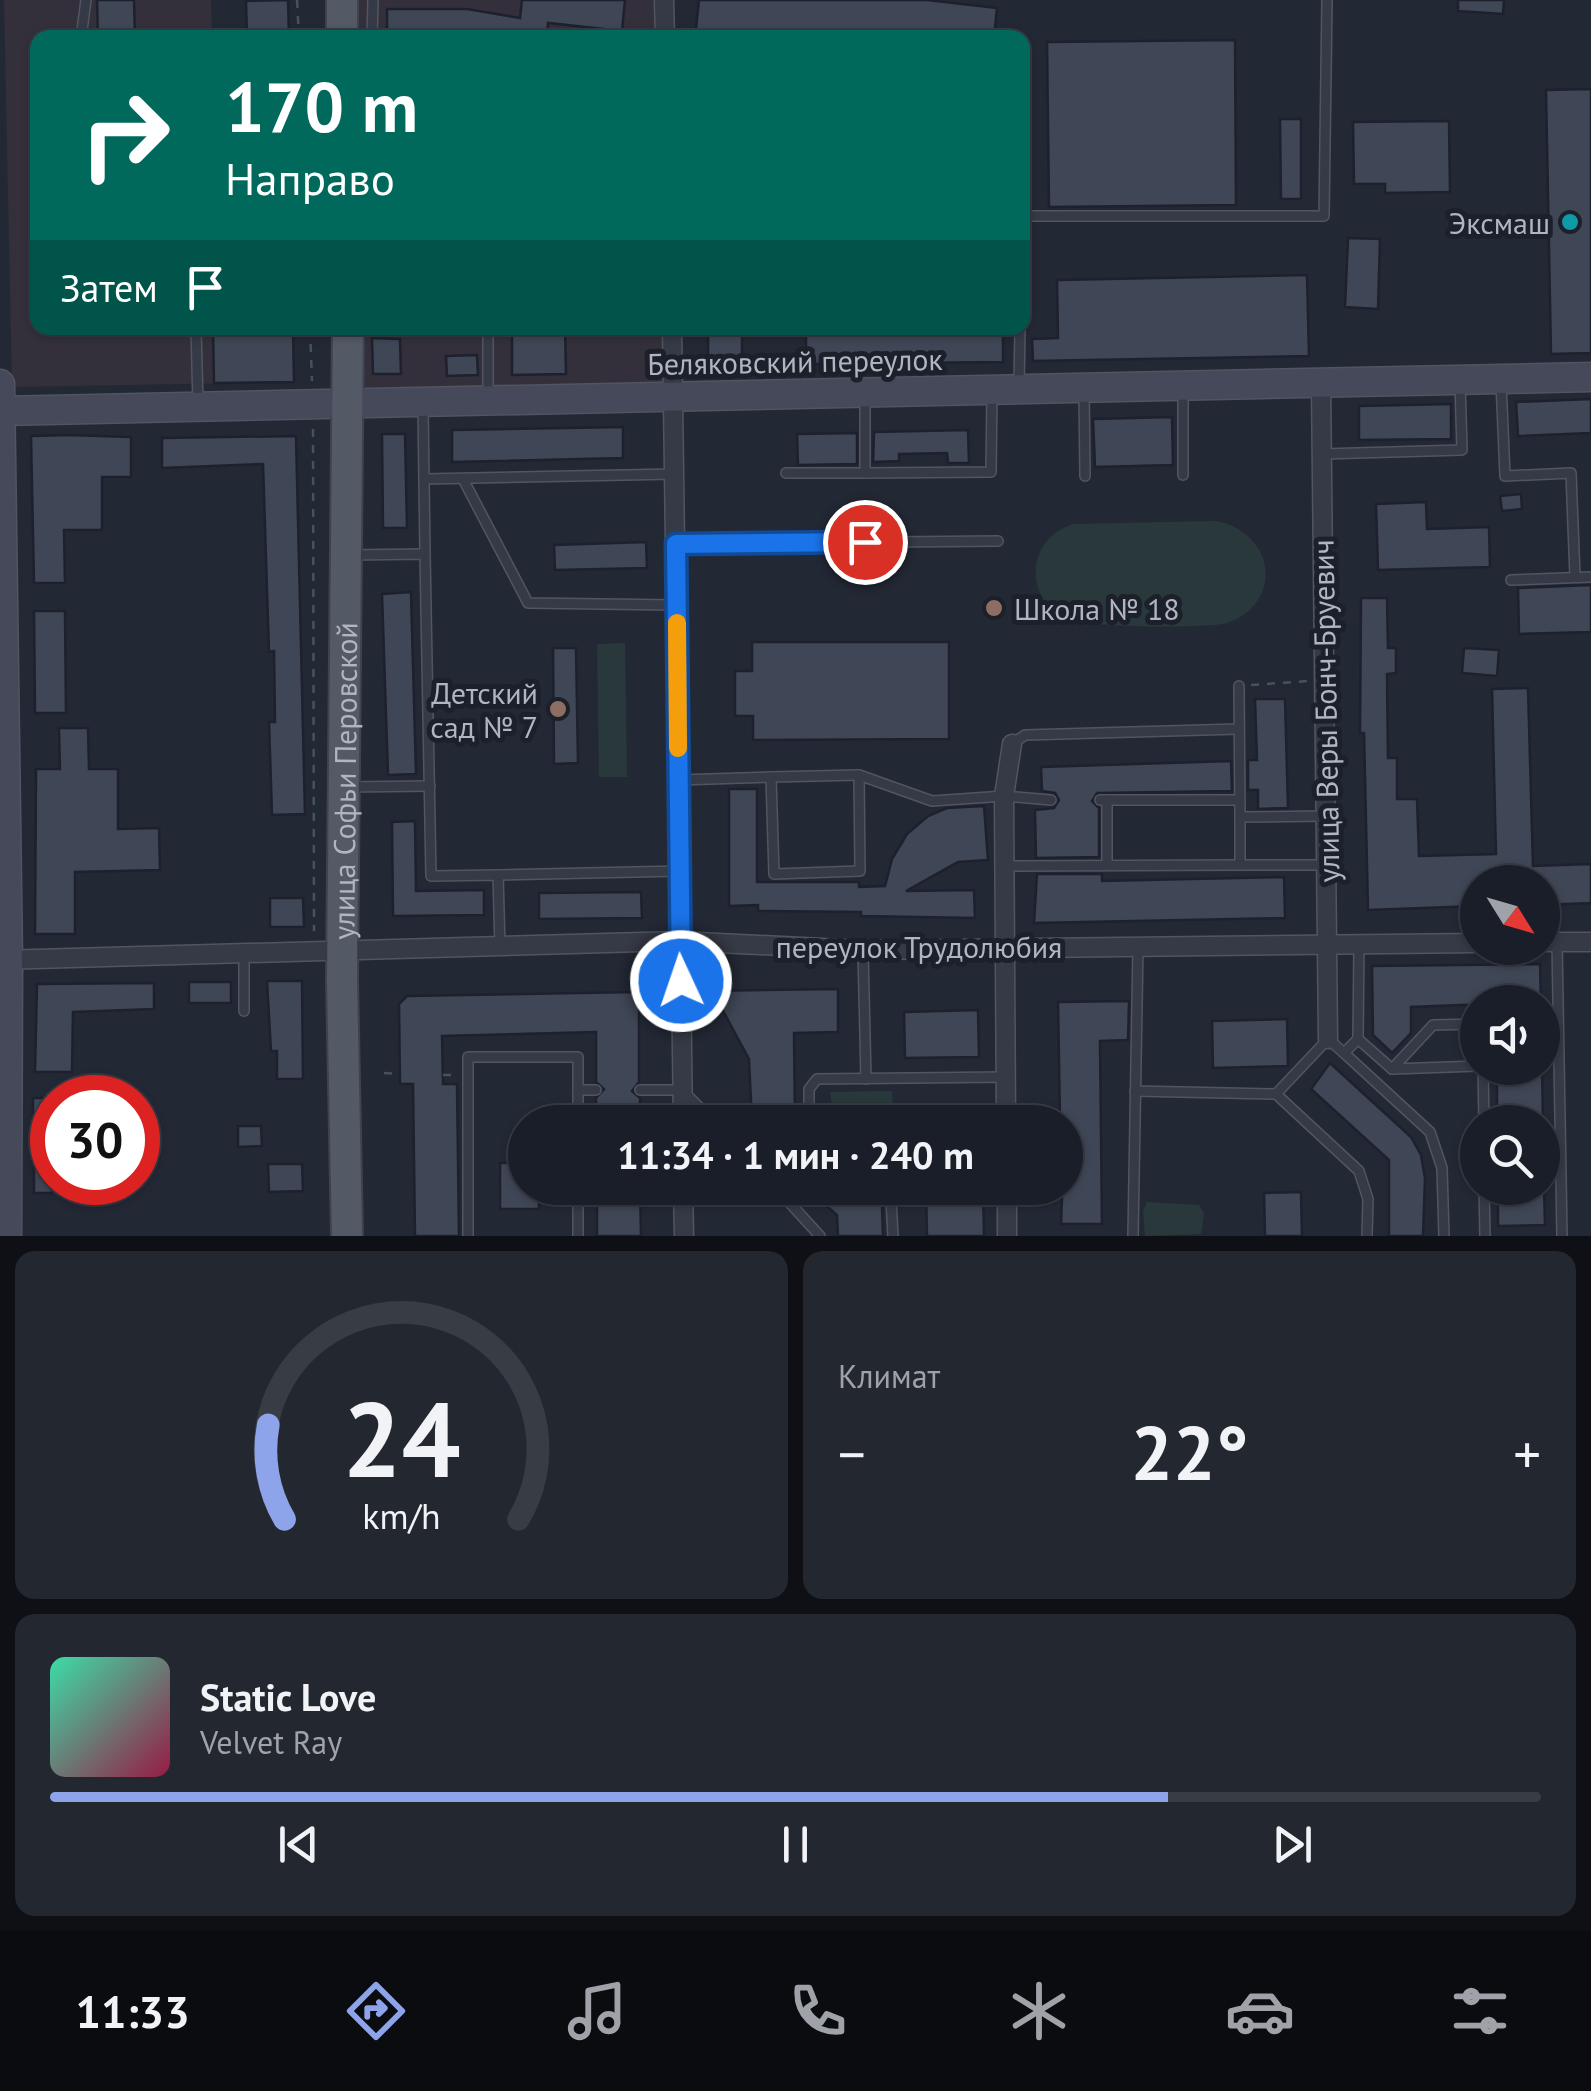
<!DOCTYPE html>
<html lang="ru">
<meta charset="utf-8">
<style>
body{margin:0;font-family:"PT Sans",sans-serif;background:#232730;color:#f1f3f6;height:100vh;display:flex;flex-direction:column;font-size:38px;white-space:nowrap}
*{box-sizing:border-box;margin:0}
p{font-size:32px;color:#9fa2a8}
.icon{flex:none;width:55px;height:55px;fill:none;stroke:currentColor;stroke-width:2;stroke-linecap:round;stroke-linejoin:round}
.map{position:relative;height:1236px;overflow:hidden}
.drawer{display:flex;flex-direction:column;gap:15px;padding:15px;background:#0e1016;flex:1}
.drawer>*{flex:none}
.hud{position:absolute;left:30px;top:30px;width:1000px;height:305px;border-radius:20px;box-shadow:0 2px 8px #0004,0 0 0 2px #383c45;background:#00695c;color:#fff;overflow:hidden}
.needle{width:65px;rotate:127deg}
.buttons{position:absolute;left:1460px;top:865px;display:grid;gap:20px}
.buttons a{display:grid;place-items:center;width:100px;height:100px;border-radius:50%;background:#1a1e28;box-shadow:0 2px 8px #0004,0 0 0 2px #383c45;font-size:50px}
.speed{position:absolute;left:30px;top:1075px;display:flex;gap:20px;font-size:50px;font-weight:700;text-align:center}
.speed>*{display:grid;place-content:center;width:130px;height:130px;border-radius:50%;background:#1a1e28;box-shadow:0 2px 8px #0004,0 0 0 2px #383c45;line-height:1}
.speed .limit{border:15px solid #d22;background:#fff;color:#111}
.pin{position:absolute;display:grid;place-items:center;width:85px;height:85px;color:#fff;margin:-42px;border:5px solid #fff;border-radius:50%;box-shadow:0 2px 10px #0007}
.me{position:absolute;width:110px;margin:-55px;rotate:357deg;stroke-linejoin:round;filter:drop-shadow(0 0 8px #0008)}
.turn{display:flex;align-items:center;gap:35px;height:210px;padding:0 30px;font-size:45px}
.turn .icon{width:130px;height:130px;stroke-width:2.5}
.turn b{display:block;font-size:70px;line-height:85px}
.then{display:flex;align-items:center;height:95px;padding:0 30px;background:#0003;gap:20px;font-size:38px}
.big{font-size:75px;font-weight:700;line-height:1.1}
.drawer .card{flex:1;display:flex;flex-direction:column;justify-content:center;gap:15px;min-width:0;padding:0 35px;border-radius:20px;background:#232730}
.drawer .dial{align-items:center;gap:0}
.dial svg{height:260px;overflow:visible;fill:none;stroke:#383c45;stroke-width:7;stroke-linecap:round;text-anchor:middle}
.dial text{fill:#f1f3f6;stroke:none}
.song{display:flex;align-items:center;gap:30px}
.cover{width:120px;height:120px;border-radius:15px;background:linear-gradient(135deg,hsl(160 70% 55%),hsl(340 70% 35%))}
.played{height:10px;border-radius:5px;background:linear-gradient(90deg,#8ea4ea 75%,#383c45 75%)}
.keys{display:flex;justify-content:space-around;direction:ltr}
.heat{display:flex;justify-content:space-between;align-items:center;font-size:55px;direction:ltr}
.drawer .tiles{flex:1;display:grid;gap:15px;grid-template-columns:1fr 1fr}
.card:last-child{grid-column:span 2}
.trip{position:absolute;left:508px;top:1105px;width:575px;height:100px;border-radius:50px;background:#1a1e28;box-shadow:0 2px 8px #0004,0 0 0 2px #383c45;font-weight:700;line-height:100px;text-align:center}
.tab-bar{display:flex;height:160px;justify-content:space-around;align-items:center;background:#0a0c10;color:#9fa2a8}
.tab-bar .icon{width:70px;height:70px}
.tab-bar .on{color:#8ea4ea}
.tab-bar b{font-size:45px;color:#f1f3f6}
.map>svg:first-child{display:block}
.medical{fill:#33303b}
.green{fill:#29383a}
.building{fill:#3f4655;stroke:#1e212d;stroke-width:2.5}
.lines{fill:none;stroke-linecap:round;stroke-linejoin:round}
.lane-casing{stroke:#515561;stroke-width:12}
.street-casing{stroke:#515561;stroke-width:21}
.secondary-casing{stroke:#515561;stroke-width:31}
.primary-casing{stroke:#3f434f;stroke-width:34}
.path{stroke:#465358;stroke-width:2.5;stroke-dasharray:8 8;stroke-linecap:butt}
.lane{stroke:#363a46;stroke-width:9}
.street{stroke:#363a46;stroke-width:18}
.secondary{stroke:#454959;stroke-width:28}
.primary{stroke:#545966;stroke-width:30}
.route-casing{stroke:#114b97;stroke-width:25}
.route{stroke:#1a73e8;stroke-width:18}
.slow{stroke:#f59e0b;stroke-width:18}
.culture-dot{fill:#0f9aa8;stroke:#1c202b;stroke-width:4}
.education-dot{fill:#8d6e63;stroke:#1c202b;stroke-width:4}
.labels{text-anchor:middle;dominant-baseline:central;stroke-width:10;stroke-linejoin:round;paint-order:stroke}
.poi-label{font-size:30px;fill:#b1b5c2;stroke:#1c202b;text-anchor:end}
.street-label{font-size:30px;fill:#b1b5c2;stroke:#1c202b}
</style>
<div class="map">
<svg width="1591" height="1236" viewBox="0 0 1591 1236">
<rect width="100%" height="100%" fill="#232835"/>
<g class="medical">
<polygon points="4,0 211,0 212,37 38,38 38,328 293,328 294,382 12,387"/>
<polygon points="357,0 664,0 665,37 357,37"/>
<polygon points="359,328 672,328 674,396 360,402"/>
</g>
<g class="green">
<path d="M 1215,521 C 1254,526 1282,569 1255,604 C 1247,614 1235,621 1223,624 C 1198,628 1084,628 1063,618 C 1042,608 1032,583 1037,560 C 1042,541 1056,530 1073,524 Z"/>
<polygon points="625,643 627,777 599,777 597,644"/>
<polygon points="892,1091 893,1122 835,1121 830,1092"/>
<polygon points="1147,1202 1199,1205 1204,1213 1201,1234 1145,1236 1143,1211"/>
</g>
<g class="building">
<polygon points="97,0 134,0 135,38 98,38"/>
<polygon points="288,0 289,38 247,38 246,1"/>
<polygon points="522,0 625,0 622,31 548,23 547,38 387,38 387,9 467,9 520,18"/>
<polygon points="699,0 927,0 997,8 994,38 752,38 714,33 714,38 695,38"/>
<polygon points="1458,0 1504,0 1503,14 1458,11"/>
<polygon points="1235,40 1236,205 1049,207 1047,42"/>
<polygon points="1591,89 1591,353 1551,354 1546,90"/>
<polygon points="1280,119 1301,119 1301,199 1281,199"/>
<polygon points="1449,121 1450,192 1385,193 1385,184 1354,184 1353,122"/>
<polygon points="1348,238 1380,239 1378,309 1345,307"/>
<polygon points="1307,275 1309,356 1033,361 1032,339 1058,338 1057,280"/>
<polygon points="512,328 565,328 566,374 512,375"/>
<rect x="708" y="328" width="34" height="34"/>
<polygon points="806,328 1003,328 1003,362 806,364"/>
<polygon points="293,330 294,382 214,383 213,331"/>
<polygon points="372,338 400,339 401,374 373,374"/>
<polygon points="477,355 478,375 447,376 446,356"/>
<polygon points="1591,399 1591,433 1518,436 1516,402"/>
<polygon points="1451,404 1451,439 1359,440 1359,406"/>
<polygon points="1172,417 1173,465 1095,467 1093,419"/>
<polygon points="623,427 623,458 452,462 452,430"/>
<polygon points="968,430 969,463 948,463 947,453 899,454 899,461 873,462 874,432"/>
<polygon points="857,433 857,464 798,465 797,434"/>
<polygon points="382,434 405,434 407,528 383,528"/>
<polygon points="68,435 131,437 131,477 102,477 102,530 64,530 65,583 34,583 31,436"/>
<polygon points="296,436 305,814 272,815 269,722 275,722 274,651 269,652 263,464 162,468 162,438"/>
<polygon points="1521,494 1522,509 1502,511 1500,496"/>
<polygon points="1426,502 1427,529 1489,527 1490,567 1378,570 1376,504"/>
<polygon points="646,542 647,568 555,570 554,545"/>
<polygon points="1591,585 1591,632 1519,634 1518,588"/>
<polygon points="411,592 416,774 388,775 382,594"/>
<polygon points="1361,598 1387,598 1388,648 1396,648 1396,673 1387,674 1388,758 1397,758 1397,799 1417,799 1419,856 1496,854 1492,689 1528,688 1533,866 1591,864 1591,903 1542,905 1542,882 1478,882 1478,906 1368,910 1364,733 1360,733"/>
<polygon points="34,611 65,611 66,713 35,713"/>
<polygon points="752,642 949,642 949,739 753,740 753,716 735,716 735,671 752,671"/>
<polygon points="553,648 576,648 578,763 554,764"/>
<polygon points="1464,648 1499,650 1497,676 1462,673"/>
<polygon points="1255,699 1285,699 1288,808 1258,809 1258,790 1248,790 1248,760 1257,760"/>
<polygon points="59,728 88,728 89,769 118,769 118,829 159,828 160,870 75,872 75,934 35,934 36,769 60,769"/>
<polygon points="1231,761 1232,791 1097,793 1092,801 1099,808 1099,857 1036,858 1035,810 1054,808 1059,800 1055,793 1042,791 1041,767"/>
<polygon points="729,789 757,789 757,882 859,882 859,887 885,886 892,859 907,834 928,816 947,808 984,806 988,860 958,862 906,891 974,890 975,918 861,916 861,912 758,911 758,905 729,906"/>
<polygon points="415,821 416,891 484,890 484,915 393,916 392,822"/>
<polygon points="1037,874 1102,874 1102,881 1284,877 1285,918 1034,923"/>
<polygon points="641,892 642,918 539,919 539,893"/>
<polygon points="270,898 303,898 304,927 270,927"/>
<polygon points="1540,964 1541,1002 1411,1007 1411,1033 1392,1053 1373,1035 1372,966"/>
<polygon points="267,981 302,981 303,1079 277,1079 277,1051 271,1051"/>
<rect x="189" y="982" width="42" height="21"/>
<polygon points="154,983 154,1009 73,1012 72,1072 35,1072 37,984"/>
<polygon points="838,989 838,1032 794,1033 795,1122 752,1122 749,1059 722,1009 701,1010 700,991"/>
<polygon points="639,992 639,1082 632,1091 640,1098 640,1122 596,1122 596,1098 604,1089 596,1082 596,1032 442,1036 443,1084 457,1084 459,1236 415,1236 413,1084 400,1084 399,1004 407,996"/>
<polygon points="1129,1001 1128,1040 1100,1041 1102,1224 1061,1224 1065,1122 1060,1122 1058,1002"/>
<polygon points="978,1010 979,1057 905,1058 904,1012"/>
<polygon points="1287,1019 1288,1066 1213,1068 1212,1021"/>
<polygon points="1330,1063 1411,1137 1421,1155 1425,1178 1423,1236 1389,1236 1389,1160 1311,1089"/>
<polygon points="1497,1068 1542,1068 1543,1122 1497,1122"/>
<rect x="33" y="1098" width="19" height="22"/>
<polygon points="238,1126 261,1126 262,1146 238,1147"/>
<polygon points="52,1153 52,1193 34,1193 34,1154"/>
<polygon points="500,1163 525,1163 525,1188 539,1188 539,1209 500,1209"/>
<polygon points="268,1164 302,1164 303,1191 269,1192"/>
<polygon points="597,1188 640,1188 641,1236 597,1236"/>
<polygon points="806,1188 863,1188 882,1204 883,1236 838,1236 837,1215"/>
<polygon points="926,1188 983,1188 984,1236 927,1236"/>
<polygon points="1498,1188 1544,1188 1545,1225 1498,1226"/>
<polygon points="1301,1192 1302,1236 1265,1236 1264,1193"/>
</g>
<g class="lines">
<g class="lane-casing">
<g id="lane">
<polyline points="81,38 86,0"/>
<polyline points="372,38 373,0"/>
<polyline points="1022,216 1324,216 1327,0"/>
<polyline points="1022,248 1023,216"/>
<polyline points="196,328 198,404"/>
<polyline points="1501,382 1505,476 1571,473 1575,577"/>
<polyline points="1019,386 1020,328"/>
<polyline points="1084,390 1085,476"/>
<polyline points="488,397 488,328"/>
<polyline points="423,406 425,554"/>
<polyline points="1322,454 1462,450 1460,383"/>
<polyline points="786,473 865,473 865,395"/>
<polyline points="865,473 991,472 992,392"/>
<polyline points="1183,475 1183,388"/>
<polyline points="424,479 675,474"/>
<polyline points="463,479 528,603 675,605"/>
<polyline points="676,544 998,541"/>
<polyline points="350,555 425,554 431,876 498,875 500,947"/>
<polyline points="1511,580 1591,577"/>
<polyline points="1239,686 1240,817 1326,816"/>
<polyline points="1012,744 1025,735 1239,729"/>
<polyline points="771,777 859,775"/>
<polyline points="679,780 771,777 774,874 860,871 859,775 932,801 1004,796 1051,800"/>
<polyline points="347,787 430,786"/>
<polyline points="1100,800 1240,800"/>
<polyline points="1107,800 1107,865"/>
<polyline points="1240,817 1240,865 1326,865"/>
<polyline points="1005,866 1240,865"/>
<polyline points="498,875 680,871"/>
<polyline points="1557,942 1562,1236"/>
<polyline points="863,950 866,1079"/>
<polyline points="244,1011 244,954"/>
<polyline points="1358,1039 1359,944"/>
<polyline points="1344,1053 1430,1132 1442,1168 1444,1236"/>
<polyline points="1483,1068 1484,1122"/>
<polyline points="1392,1069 1433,1025 1478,1024"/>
<polyline points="578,1090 578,1122"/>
<polyline points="640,1090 682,1090 714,1122"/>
<polyline points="1135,1091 1276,1094"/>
<polyline points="822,1122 809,1107 809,1089 817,1079 1006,1077"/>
<polyline points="578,1188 578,1236"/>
<polyline points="776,1188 820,1236"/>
<polyline points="883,1188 891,1199 893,1236"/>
<polyline points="1484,1188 1485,1236"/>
<polyline points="468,1236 468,1057 578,1057 578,1090 596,1090"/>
<polyline points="1133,1236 1138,947"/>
<polyline points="1367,1236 1368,1199 1359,1171 1276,1094 1328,1039 1344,1053 1358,1039 1392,1069 1478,1066"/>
</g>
</g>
<g class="street-casing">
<g id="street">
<polyline points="664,0 665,38"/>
<polyline points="672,328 683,1122"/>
<polyline points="1321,383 1328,1039"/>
<polyline points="1542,942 1591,942"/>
<polyline points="0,960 678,941 863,950 1478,943"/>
<polyline points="1006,1122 1004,796 1012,744"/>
<polyline points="683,1188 684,1236"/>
<polyline points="1007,1188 1007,1236"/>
</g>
</g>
<g class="secondary-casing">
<g id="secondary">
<polyline points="0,384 8,960 7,1236"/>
<polyline points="0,411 1591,377"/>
</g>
</g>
<g class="primary-casing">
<g id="primary">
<polyline points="342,0 342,38"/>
<path id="s1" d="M 347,1236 L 342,979 L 348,328"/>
</g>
</g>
<g class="path">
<polyline points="297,0 299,38"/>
<polyline points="310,328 312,381"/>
<polyline points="313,429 314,931"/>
<polyline points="1251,685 1308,681"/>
<polyline points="384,1073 400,1074"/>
<polyline points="443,1075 456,1075"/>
</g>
<use href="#lane" class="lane"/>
<use href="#street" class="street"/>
<use href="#secondary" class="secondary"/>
<use href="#primary" class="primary"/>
</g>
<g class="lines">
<g class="route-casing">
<polyline id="route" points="681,981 676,544 865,542"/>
</g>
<use href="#route" class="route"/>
<polyline class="slow" points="677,623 678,748"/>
</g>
<circle class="culture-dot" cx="1570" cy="222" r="10"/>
<g class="education-dot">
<circle cx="994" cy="608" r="10"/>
<circle cx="558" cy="709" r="10"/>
</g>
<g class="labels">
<g class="poi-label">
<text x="1550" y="222">Эксмаш</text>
<text x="1014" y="608" text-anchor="start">Школа № 18</text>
<text x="538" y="692">Детский<tspan x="538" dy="34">сад № 7</tspan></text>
</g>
<g class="street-label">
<text transform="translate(795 361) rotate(-1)">Беляковский переулок</text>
<text transform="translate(1325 711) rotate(-91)">улица Веры Бонч-Бруевич</text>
<text stroke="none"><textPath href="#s1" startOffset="455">улица Софьи Перовской</textPath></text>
<text x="919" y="946">переулок Трудолюбия</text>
</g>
</g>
</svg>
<div class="buttons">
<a><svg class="needle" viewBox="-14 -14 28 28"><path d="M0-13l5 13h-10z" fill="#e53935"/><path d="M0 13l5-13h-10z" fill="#9fa2a8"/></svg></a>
<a><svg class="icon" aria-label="sound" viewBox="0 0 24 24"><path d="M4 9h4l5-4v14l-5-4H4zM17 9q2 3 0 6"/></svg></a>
<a><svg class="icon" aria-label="search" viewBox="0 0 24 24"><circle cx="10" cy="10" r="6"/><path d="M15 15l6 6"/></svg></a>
</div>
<div class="speed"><div class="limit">30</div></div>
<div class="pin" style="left:865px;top:542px;background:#d93025"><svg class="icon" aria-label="arrive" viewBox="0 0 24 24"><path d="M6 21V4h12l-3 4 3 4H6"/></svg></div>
<svg class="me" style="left:681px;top:981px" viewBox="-20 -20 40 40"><circle r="17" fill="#1a73e8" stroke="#fff" stroke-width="3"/><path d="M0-11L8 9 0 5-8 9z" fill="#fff"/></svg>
<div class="trip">11:34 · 1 мин · 240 m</div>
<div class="hud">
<div class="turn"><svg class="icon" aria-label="right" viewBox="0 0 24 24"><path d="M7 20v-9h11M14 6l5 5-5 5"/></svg><div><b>170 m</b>Направо</div></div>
<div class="then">Затем<svg class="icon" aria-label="arrive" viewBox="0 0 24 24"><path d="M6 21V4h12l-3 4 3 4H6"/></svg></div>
</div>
</div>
<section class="drawer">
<div class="tiles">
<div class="card dial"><svg viewBox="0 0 100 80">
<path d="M14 69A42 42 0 1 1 86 69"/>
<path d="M14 69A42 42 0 0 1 9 40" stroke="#8ea4ea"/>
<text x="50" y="56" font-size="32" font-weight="700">24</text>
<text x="50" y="72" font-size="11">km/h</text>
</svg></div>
<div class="card"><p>Климат</p>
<div class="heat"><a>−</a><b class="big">22°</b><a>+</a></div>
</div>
<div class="card">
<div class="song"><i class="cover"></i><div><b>Static Love</b><p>Velvet Ray</p></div></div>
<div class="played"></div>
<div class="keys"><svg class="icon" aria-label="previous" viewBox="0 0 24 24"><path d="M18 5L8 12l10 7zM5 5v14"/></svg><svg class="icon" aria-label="pause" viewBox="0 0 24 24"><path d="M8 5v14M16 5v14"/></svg><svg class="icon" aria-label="next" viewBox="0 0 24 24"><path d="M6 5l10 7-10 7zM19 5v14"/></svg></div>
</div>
</div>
</section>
<nav class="tab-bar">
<b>11:33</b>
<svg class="icon on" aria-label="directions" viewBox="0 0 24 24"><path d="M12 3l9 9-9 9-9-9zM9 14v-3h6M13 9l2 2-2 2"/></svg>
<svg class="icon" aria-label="music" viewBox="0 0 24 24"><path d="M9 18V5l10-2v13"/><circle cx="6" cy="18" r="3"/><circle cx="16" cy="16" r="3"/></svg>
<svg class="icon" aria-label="phone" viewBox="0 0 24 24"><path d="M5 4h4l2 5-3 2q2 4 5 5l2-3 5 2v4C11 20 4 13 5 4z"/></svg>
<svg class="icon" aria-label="climate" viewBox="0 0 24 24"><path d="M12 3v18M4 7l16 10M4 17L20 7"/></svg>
<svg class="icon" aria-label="car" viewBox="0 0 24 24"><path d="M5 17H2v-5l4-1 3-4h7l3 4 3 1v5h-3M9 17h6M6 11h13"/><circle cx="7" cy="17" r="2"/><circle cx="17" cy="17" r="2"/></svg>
<svg class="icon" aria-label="filters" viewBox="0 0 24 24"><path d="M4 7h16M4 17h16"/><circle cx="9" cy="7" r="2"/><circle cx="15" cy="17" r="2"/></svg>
</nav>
